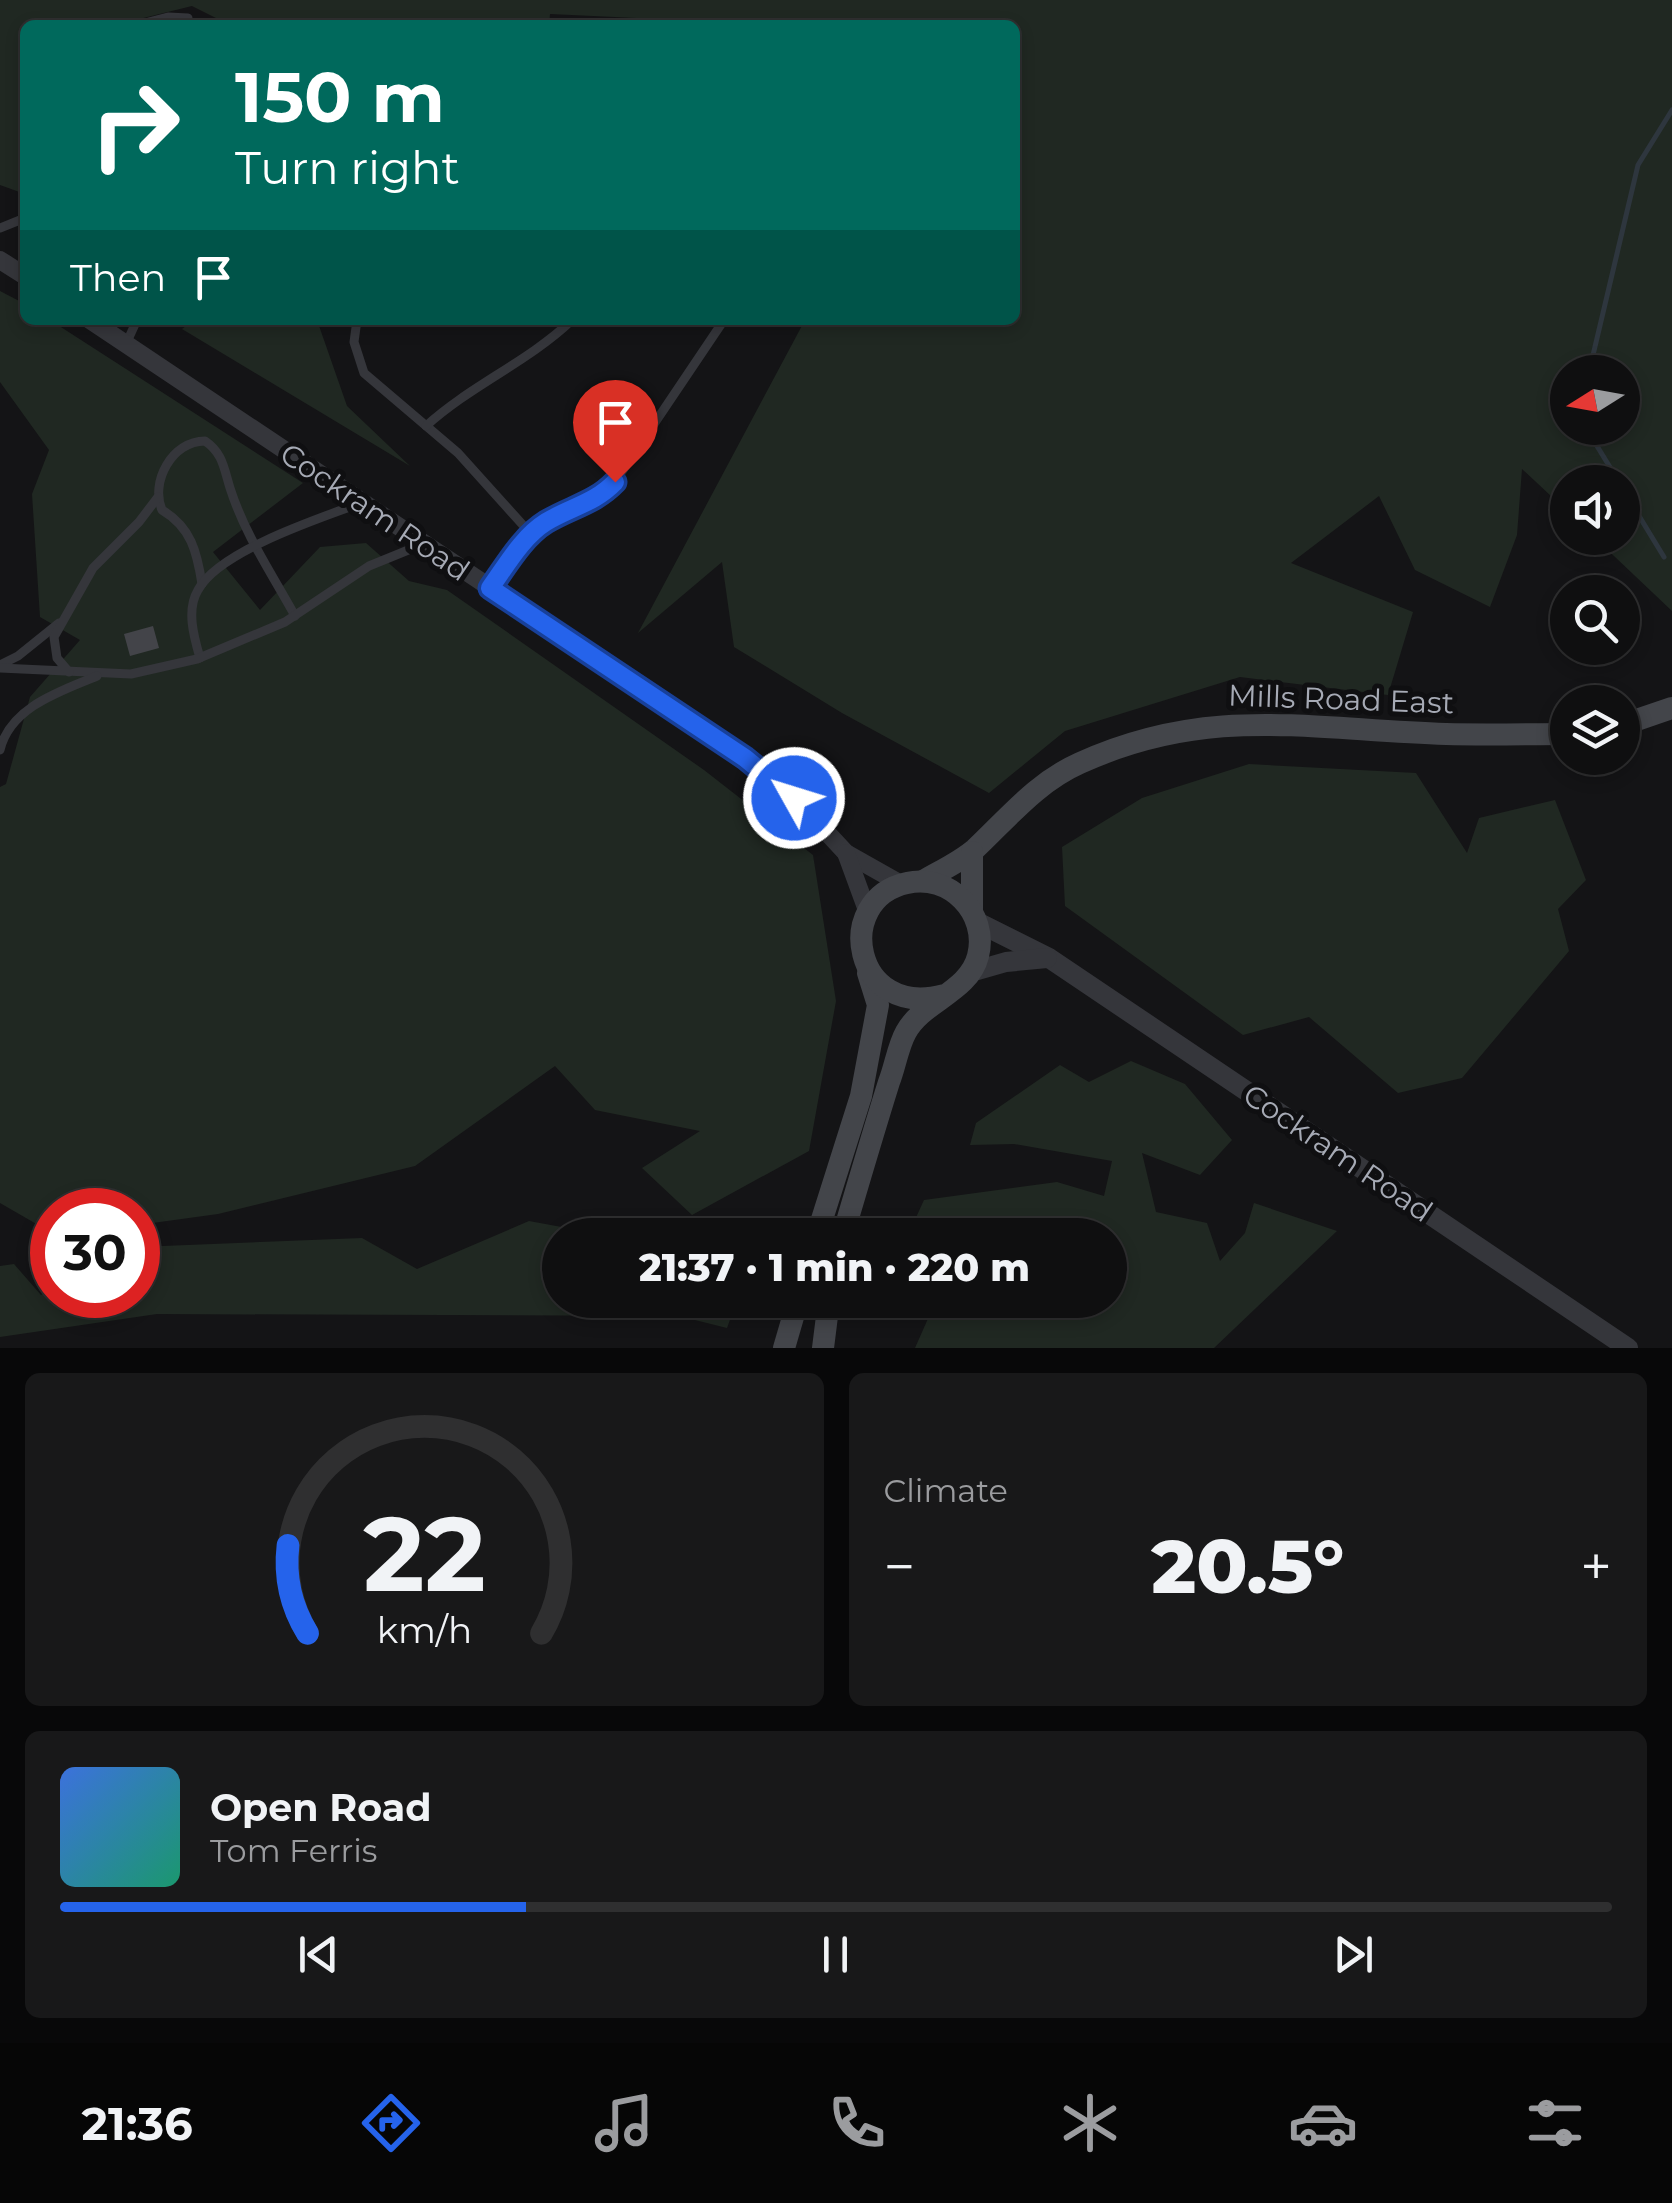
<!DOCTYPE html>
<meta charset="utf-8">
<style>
body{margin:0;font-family:Montserrat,sans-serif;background:#181819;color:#f1f3f6;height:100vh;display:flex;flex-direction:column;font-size:38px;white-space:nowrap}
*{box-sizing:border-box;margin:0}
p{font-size:32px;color:#9b9c9f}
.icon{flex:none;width:55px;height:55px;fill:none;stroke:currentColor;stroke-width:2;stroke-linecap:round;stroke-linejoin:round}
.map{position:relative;height:1348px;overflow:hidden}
.details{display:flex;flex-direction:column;gap:25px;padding:25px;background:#080809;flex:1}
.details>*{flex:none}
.guide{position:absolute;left:20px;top:20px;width:1000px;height:305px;border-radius:15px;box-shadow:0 5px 15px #0003,0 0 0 2px #2f2f30;background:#00695c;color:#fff;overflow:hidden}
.needle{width:65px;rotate:259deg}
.tools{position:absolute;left:1550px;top:355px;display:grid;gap:20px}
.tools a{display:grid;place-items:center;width:90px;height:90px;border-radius:50%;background:#0f0f10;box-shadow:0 5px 15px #0003,0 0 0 2px #2f2f30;font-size:50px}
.speed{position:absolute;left:30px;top:1188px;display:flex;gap:20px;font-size:50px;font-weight:700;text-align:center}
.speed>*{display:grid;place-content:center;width:130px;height:130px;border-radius:50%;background:#0f0f10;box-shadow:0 5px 15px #0003,0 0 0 2px #2f2f30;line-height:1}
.speed .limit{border:15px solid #d22;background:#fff;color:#111}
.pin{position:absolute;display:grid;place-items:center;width:85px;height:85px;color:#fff;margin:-102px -42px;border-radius:50% 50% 50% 0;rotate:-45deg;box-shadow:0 0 10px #0007}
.pin .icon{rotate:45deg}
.me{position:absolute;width:110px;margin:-55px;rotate:309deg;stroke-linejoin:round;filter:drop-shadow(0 0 8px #0008)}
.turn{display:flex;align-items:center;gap:35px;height:210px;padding:0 50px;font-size:45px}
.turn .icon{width:130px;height:130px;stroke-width:2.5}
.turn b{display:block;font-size:70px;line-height:85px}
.then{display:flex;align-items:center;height:95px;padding:0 50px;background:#0003;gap:20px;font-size:38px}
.big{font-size:75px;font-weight:800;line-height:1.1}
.details .widget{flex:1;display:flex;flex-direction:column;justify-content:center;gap:15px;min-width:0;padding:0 35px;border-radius:15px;background:#181819}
.details .dial{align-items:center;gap:0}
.dial svg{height:260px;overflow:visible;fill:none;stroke:#2f2f30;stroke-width:7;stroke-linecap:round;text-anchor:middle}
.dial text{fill:#f1f3f6;stroke:none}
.song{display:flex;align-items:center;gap:30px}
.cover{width:120px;height:120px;border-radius:15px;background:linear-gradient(135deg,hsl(220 70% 55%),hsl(160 70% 35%))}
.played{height:10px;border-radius:5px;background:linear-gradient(90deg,#2563eb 30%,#2f2f30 30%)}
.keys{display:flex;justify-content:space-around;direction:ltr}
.heat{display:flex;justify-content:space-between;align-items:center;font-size:55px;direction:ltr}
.details .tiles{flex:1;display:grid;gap:25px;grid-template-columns:1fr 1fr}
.widget:last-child{grid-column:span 2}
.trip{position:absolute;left:542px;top:1218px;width:585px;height:100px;border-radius:50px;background:#0f0f10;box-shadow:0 5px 15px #0003,0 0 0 2px #2f2f30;font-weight:800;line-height:100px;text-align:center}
.dock{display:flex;height:160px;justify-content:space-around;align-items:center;background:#060606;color:#9b9c9f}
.dock .icon{width:70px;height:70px}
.dock .selected{color:#2563eb}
.dock b{font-size:45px;color:#f1f3f6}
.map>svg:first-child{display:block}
.green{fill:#202822;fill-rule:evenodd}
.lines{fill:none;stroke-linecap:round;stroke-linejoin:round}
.stream{stroke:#2e363e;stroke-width:5}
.building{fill:#434449}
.service{stroke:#35363b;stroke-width:9}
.minor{stroke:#35363b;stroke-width:18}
.tertiary{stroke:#35363b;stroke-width:20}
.secondary{stroke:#43454a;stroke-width:22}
.route-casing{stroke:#184099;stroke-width:25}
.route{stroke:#2563eb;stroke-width:18}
.labels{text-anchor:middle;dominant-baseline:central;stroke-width:10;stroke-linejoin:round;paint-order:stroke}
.street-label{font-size:30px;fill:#a6aab5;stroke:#0f0f11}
</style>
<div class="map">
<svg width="1672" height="1348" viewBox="0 0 1672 1348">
<rect width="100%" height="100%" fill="#141416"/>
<g class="green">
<path d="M 0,0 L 1672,0 L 1672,611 L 1595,538 L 1622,538 L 1622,482 L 1568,482 L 1567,511 L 1522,469 L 1517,535 L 1490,607 L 1415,570 L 1379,496 L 1291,563 L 1413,612 L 1388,695 L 1240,677 L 1065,731 L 989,793 L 842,713 L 734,647 L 722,562 L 638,633 L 805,320 L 1015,320 L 1015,25 L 681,25 L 679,20 L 550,14 L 549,25 L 230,25 L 192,6 L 115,25 L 25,25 L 25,194 L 0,185 ZM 1622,372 L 1622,428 L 1568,428 L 1568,372 Z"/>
<polygon points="0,291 25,304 25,320 50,320 303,483 213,552 260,610 320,547 366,543 409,581 447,590 704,770 813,855 836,1001 809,1151 692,1215 642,1168 700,1131 595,1110 555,1066 415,1166 218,1214 138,1225 138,1210 52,1210 52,1233 0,1203 0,787 6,784 30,697 80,640 40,617 32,494 49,450 0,382"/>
<polygon points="194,320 317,320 347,406 410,466 182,329"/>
<polygon points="1249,764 1416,773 1467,853 1479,818 1555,800 1586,880 1558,909 1569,951 1462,1078 1398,1093 1309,1017 1243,1035 1065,906 1062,847 1142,798"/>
<polygon points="1131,1061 1185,1084 1232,1140 1200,1175 1142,1153 1156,1212 1207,1223 1220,1261 1245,1233 1254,1203 1337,1231 1214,1348 915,1348 934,1305 932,1300 1110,1300 1110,1235 908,1235 924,1200 1057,1182 1104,1196 1112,1161 1014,1144 970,1145 976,1123 1060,1065 1089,1082"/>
<polygon points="529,1221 605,1235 560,1235 560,1300 737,1300 727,1328 679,1316 157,1314 0,1337 0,1266 14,1264 41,1295 52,1289 52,1295 138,1295 138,1247 362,1238 417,1269"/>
</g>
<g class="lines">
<g class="stream">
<polyline points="1589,372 1638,165 1672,110"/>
<polyline points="1586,428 1619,482"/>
<polyline points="1622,488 1664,557"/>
</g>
</g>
<polygon class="building" points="153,626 159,648 130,656 124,634"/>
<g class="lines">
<g class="service">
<polyline points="137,25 168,17 188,18"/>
<polyline points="0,228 25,218"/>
<polyline points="357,320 354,342 364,373 458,453 531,534"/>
<polyline points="126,344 137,320"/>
<path d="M 426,426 C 471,385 528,362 572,320"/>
<path d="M 202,584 C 197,552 191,527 162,510 C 150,482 172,441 205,441 C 223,453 224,469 230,488 C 245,535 272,574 295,616"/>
<path d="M 490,589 C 506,566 522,537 546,522 C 571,507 595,503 615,482 L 724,320"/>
<path d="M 200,658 C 194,637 186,610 198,590 C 219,551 320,518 361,503"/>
<polyline points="0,665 18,656 59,623"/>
<polyline points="0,668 131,674 197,659 285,622 369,566 423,544"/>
<polyline points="69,672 57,658 54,637 93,568 139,522 158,497"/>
<path d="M 0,750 C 10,707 61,691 97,676"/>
</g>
<g class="minor">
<polyline points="0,260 25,276"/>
<polyline points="90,320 745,758 794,797 846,853 901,884"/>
<polyline points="846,853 868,913"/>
</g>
<g class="tertiary">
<polyline points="977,922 1049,958 1628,1348"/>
<polyline points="971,972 1006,962 1047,958"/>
</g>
<g class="secondary">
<polyline points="1622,725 1672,708"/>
<path d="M 923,881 C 940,871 960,862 975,849 C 1008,818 1037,782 1080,763 C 1210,704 1311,730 1446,734 C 1486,735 1527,734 1568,734"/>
<polyline points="972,911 972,852"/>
<polyline points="817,1235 861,1096 878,1005 868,973"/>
<path d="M 843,1235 C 858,1184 873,1133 889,1082 C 895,1067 898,1046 906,1032 C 923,1001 969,992 978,956 C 989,913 949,873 907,883 C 832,899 853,1020 944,995"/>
<polyline points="784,1348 798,1300"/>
<polyline points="823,1348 829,1300"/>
</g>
</g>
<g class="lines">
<g class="route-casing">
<path id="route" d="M 615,482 C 595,503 571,507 546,522 C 522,537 506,566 490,588 L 745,758 L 794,798"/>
</g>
<use href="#route" class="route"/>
</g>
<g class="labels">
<g class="street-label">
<text transform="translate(375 512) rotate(34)">Cockram Road</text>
<text transform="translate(1341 699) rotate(2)">Mills Road East</text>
<text transform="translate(1338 1153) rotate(34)">Cockram Road</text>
</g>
</g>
</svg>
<div class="tools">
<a><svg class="needle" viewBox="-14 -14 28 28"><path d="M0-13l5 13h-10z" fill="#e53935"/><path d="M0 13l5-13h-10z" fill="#9b9c9f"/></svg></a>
<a><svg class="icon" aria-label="sound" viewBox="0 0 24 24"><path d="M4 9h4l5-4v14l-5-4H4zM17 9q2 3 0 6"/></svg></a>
<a><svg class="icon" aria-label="search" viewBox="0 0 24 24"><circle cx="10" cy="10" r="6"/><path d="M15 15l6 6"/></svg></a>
<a><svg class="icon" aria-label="layers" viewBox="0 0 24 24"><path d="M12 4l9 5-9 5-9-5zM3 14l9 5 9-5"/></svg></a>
</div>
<div class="speed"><div class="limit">30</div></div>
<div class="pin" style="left:615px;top:482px;background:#d93025"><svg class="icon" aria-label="arrive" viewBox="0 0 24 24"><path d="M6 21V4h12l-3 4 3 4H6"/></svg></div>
<svg class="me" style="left:794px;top:798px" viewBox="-20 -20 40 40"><circle r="17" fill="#2563eb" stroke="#fff" stroke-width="3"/><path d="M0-11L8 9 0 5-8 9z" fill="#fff"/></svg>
<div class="trip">21:37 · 1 min · 220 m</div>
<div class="guide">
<div class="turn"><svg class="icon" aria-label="right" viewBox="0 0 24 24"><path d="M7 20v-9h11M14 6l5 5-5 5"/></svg><div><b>150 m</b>Turn right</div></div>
<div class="then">Then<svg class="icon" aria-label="arrive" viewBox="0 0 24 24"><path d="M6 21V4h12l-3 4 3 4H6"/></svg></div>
</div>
</div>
<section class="details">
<div class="tiles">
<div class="widget dial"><svg viewBox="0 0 100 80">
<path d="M14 69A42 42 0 1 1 86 69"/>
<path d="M14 69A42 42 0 0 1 8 42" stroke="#2563eb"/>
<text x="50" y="56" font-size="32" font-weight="700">22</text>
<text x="50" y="72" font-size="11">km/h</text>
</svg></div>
<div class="widget"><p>Climate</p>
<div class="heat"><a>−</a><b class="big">20.5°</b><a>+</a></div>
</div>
<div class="widget">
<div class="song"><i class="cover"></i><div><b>Open Road</b><p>Tom Ferris</p></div></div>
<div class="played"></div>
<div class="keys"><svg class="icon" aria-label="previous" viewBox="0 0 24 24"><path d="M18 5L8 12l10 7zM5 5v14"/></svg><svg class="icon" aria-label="pause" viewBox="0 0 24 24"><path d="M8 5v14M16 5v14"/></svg><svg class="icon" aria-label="next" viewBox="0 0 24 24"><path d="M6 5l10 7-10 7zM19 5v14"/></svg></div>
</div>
</div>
</section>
<nav class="dock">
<b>21:36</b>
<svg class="icon selected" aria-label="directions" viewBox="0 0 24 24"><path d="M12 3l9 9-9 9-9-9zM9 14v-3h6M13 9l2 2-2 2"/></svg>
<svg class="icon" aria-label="music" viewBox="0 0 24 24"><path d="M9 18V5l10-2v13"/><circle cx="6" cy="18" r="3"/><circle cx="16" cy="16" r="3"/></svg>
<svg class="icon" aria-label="phone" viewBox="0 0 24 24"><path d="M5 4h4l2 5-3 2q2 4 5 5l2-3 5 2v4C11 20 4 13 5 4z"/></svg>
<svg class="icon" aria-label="climate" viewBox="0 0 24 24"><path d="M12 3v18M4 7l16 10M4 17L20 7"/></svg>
<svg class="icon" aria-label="car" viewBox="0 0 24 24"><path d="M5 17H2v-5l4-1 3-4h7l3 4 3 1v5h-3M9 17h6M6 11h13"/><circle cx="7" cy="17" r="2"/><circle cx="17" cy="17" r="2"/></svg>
<svg class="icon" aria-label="filters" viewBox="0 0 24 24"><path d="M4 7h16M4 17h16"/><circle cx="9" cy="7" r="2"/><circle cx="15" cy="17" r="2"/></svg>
</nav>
